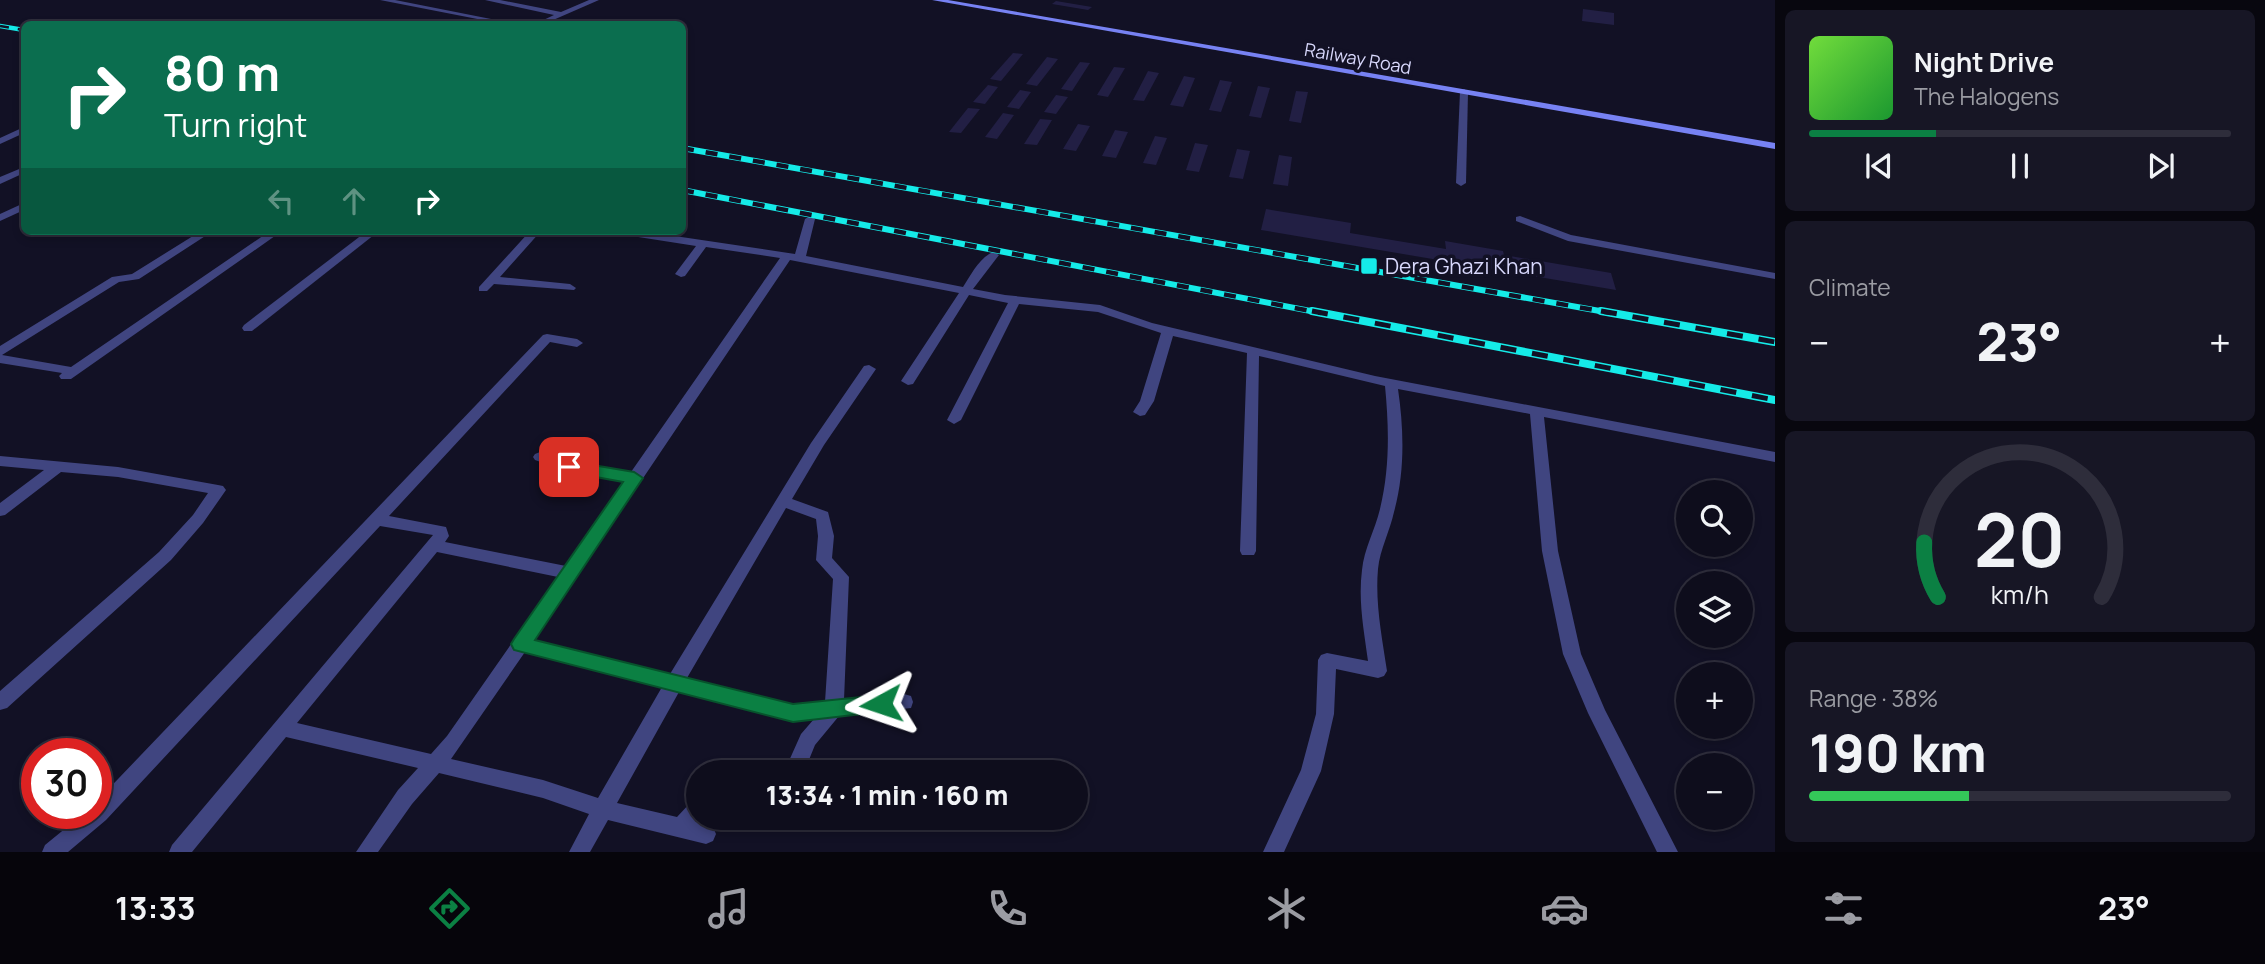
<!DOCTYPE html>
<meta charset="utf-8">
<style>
body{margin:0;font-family:Manrope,sans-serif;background:#171625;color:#f1f3f6;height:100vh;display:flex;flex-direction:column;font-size:26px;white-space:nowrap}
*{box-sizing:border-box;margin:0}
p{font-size:23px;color:#9b9ca3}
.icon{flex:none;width:38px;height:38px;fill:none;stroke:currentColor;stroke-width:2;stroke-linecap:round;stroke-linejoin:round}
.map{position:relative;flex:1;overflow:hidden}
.sheet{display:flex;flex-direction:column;gap:10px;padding:10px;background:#08070f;width:490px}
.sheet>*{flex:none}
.banner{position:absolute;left:21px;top:21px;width:665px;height:214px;border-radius:10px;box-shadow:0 4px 10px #0003,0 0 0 2px #2e2d3b;background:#0b6e4f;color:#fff;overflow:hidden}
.buttons{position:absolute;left:1676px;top:480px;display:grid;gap:14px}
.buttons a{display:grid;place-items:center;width:77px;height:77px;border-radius:50%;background:#0e0d1c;box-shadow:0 4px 10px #0003,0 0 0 2px #2e2d3b;font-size:35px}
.speed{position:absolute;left:21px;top:738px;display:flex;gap:14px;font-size:35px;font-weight:700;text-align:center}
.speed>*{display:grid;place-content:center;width:91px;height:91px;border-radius:50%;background:#0e0d1c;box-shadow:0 4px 10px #0003,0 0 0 2px #2e2d3b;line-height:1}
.speed .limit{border:10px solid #d22;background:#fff;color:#111}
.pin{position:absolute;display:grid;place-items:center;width:60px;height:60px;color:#fff;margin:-30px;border-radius:14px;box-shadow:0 4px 10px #0006}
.me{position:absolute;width:77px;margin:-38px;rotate:265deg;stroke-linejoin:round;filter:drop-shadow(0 0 5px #0008)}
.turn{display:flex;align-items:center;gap:24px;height:147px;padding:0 28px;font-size:32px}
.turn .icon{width:91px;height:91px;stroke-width:2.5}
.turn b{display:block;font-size:49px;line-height:60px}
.lanes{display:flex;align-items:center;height:66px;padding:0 28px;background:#0003;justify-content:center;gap:35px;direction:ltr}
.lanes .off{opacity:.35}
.big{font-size:52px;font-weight:800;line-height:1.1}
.sheet .tile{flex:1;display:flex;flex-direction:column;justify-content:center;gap:10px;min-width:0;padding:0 24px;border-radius:10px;background:#171625}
.sheet .dial{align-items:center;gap:0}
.dial svg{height:182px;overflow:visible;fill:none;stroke:#2e2d3b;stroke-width:7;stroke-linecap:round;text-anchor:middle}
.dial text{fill:#f1f3f6;stroke:none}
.song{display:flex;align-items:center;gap:21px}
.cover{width:84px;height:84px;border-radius:10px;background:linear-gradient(135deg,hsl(100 70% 55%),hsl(130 70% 35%))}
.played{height:7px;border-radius:4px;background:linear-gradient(90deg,#0b8043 30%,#2e2d3b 30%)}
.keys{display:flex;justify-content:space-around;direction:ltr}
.heat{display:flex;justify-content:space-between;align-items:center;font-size:38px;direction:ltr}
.charge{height:10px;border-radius:5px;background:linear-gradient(90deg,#34c759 38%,#2e2d3b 0)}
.trip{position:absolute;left:686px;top:760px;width:402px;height:70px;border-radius:35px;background:#0e0d1c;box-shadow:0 4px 10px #0003,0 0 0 2px #2e2d3b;font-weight:800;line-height:70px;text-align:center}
.tabs{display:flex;height:112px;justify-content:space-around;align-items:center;background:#06050b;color:#9b9ca3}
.tabs .icon{width:49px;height:49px}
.tabs .on{color:#0b8043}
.tabs b{font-size:32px;color:#f1f3f6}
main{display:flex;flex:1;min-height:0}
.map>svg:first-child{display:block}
.building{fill:#221f44}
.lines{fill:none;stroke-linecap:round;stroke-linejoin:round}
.street{fill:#404580;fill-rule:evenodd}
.secondary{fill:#7782f3;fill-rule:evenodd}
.rail-far2-casing{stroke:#15ebe8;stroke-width:4.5}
.rail-far1-casing{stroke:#15ebe8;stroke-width:6}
.rail-casing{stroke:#15ebe8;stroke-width:8}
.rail-far2{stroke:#121125;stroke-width:2.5;stroke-dasharray:9;stroke-linecap:butt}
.rail-far1{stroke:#121125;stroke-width:4.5;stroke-dasharray:12;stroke-linecap:butt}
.rail{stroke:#121125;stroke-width:5;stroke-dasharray:16;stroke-linecap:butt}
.route{fill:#0b8043;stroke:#07532c;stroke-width:2}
.poi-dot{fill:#15ebe8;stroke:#121125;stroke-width:2.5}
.labels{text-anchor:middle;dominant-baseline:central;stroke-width:7;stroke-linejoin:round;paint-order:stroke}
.far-street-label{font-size:18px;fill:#d8d8fc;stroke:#121125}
.poi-label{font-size:21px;fill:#d8d8fc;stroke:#121125;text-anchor:start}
</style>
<main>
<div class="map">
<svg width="1775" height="852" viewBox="0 0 1775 852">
<rect width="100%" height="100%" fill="#121125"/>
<g class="building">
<polygon points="1056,1 1092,7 1088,10 1052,4"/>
<polygon points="1583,9 1614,13 1614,25 1582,21"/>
<polygon points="1013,53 1023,54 1001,81 990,79"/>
<polygon points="1047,57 1058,59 1037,86 1026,84"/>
<polygon points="1080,62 1090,63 1072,91 1061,89"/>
<polygon points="1114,67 1125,68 1108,97 1097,95"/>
<polygon points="1148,71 1159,73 1144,101 1133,100"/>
<polygon points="1184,76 1195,78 1183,107 1170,105"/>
<polygon points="1220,80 1232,82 1221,112 1209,110"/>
<polygon points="988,85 998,87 985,104 973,102"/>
<polygon points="1258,86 1270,88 1261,118 1249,116"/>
<polygon points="1020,90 1031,92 1019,109 1007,107"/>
<polygon points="1296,91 1308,92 1301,123 1289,121"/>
<polygon points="1056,95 1068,97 1056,114 1044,112"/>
<polygon points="968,108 980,109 961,133 949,132"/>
<polygon points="1003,113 1014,115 997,139 985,137"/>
<polygon points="1040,119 1052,120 1037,145 1024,144"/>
<polygon points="1078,124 1090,126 1076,151 1063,149"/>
<polygon points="1115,130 1128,132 1116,158 1102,156"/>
<polygon points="1155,136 1167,138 1156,165 1143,163"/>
<polygon points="1195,143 1208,145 1199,172 1186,170"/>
<polygon points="1237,149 1250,151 1243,179 1229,177"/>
<polygon points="1279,155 1292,157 1288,186 1273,184"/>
<polygon points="1266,209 1351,223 1350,233 1446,249 1445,241 1503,251 1504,255 1611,273 1616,290 1261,230"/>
</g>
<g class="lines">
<g class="street">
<polygon points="380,0 395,0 516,24 503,24"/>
<polygon points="485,0 500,0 561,12 589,0 599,0 544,24 535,24 554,15"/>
<polygon points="1464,89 1468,92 1466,183 1461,186 1456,183 1460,92"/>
<polygon points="24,127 24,133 0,144 0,138"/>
<polygon points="24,167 24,173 0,184 0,177"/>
<polygon points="24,203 24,210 0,221 0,214"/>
<path d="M 810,216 L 815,219 L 806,256 L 963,287 C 971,275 979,258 993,252 L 999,255 L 973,289 L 1005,295 L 1100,305 L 1152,323 L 1375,376 L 1775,452 L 1775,462 L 1544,417 L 1558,551 L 1581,654 L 1605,710 L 1678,852 L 1657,852 L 1588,713 L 1563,654 L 1542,551 L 1530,414 L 1398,389 C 1404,430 1405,472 1394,512 C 1390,531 1380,549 1378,569 C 1375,603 1382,637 1387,671 L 1384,676 L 1378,678 L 1336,669 L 1334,714 L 1321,771 L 1284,852 L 1263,852 L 1301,770 L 1316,714 L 1318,660 L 1321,655 L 1327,653 L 1368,661 C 1364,631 1358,601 1362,570 C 1364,549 1375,530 1380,509 C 1390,468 1389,427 1385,386 L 1259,356 L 1256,551 L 1254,555 L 1242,555 L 1240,551 L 1247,353 L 1173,336 L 1154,401 L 1145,415 L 1140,416 L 1133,412 L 1140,401 L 1161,333 L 1098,312 L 1019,304 L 961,420 L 954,424 L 947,420 L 1008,303 L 969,295 L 913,384 L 908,385 L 901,381 L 959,293 L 790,260 L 534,640 L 670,674 L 811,443 L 864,366 L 869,365 L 876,369 L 824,445 L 792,499 L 828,512 L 834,536 L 832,558 L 849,577 L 844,700 L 904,694 L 911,696 L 913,702 L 911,708 L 839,716 L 815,745 L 804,772 L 784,772 L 801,734 L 814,719 L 793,721 L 679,692 L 617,803 L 677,817 L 691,802 L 698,800 L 698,817 L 704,817 L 699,822 L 713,827 L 716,834 L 713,841 L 706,844 L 608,820 L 590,852 L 569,852 L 589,814 L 543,798 L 439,773 L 412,804 L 378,852 L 356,852 L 398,790 L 418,768 L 286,737 L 192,852 L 169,852 L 172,845 L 433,535 L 380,526 L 106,820 L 68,852 L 42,852 L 45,845 L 83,814 L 96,814 L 96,802 L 543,335 L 547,334 L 577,339 L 583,343 L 577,347 L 550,342 L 389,516 L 446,527 L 449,536 L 445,542 L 566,566 L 624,481 L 569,472 L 535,460 L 533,457 L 535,454 L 540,452 L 571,462 L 631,472 L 780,258 L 706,247 L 685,276 L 681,277 L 675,274 L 696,246 L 619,234 L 614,231 L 641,231 L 795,254 L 805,219 ZM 786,508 L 816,519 L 818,536 L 816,560 L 833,579 L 825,702 L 793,705 L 687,678 ZM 437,552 L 558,577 L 447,736 L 431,754 L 297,723 ZM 525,652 L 662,687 L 598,798 L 543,780 L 451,759 Z"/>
<polygon points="1520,216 1571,235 1775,273 1775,279 1568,241 1516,221 1516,217"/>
<polygon points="201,231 213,231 139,279 119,282 2,355 71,367 270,231 282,231 71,379 61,379 59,376 62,373 0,363 0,346 112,277 132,274"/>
<polygon points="367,231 379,231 252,331 244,331 242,328 244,325"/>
<polygon points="530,231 541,231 500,277 570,284 576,288 574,290 494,284 487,291 479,291 479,287"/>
<polygon points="0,456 118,467 218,485 223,486 226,490 203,523 171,560 7,708 0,710 0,691 159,552 193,515 208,493 118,477 61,472 5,515 0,516 0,503 44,470 0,466"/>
</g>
<polygon class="secondary" points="932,0 948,0 1775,143 1775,149"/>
<g class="rail-far2-casing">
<polyline id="rail-far2" points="0,26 24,30"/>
</g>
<g class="rail-far1-casing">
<g id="rail-far1">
<polyline points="682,148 1611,313"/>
<polyline points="682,190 1321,313"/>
</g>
</g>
<g class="rail-casing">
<g id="rail">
<polyline points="1312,311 1775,400"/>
<polyline points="1601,311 1775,342"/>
</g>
</g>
<use href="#rail-far2" class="rail-far2"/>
<use href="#rail-far1" class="rail-far1"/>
<use href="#rail" class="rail"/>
</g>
<polygon class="route" points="569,461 634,472 643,478 535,640 793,704 881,695 888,698 891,704 888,711 793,722 514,650 511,644 514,639 623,482 563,471 561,467"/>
<rect class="poi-dot" x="1360" y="257" width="18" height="18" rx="3.5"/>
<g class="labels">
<g class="far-street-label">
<text transform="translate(1358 58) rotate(10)">Railway Road</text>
</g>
<g class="poi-label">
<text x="1385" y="266">Dera Ghazi Khan</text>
</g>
</g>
</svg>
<div class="buttons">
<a><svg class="icon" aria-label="search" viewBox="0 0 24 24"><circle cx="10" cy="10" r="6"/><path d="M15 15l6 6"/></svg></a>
<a><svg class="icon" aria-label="layers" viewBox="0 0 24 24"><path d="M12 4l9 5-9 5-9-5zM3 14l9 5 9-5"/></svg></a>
<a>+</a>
<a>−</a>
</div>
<div class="speed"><div class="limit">30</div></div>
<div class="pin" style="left:569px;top:467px;background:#d93025"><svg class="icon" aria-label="arrive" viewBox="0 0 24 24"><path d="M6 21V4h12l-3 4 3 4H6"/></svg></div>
<svg class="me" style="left:881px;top:704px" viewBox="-20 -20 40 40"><path d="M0-17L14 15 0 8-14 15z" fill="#0b8043" stroke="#fff" stroke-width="4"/></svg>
<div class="trip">13:34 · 1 min · 160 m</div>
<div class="banner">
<div class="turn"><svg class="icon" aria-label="right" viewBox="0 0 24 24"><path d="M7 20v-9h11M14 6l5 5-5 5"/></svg><div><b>80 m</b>Turn right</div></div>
<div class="lanes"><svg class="icon off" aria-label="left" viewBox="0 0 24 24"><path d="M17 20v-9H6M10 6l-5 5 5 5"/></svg><svg class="icon off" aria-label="ahead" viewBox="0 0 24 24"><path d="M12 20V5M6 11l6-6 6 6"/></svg><svg class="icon" aria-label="right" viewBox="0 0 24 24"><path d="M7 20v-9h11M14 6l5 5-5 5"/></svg></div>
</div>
</div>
<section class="sheet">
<div class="tile">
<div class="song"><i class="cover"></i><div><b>Night Drive</b><p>The Halogens</p></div></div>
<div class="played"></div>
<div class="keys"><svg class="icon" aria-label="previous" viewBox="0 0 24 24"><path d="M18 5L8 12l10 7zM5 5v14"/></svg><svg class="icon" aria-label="pause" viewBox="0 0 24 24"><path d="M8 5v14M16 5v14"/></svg><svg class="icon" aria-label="next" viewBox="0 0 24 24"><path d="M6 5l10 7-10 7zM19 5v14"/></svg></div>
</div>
<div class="tile"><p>Climate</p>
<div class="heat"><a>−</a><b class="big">23°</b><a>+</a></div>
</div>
<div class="tile dial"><svg viewBox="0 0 100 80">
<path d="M14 69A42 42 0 1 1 86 69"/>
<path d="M14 69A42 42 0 0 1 8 45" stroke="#0b8043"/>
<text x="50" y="56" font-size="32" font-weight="700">20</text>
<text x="50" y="72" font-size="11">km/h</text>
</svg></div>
<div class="tile"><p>Range · 38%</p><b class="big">190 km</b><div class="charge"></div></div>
</section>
</main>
<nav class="tabs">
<b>13:33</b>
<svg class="icon on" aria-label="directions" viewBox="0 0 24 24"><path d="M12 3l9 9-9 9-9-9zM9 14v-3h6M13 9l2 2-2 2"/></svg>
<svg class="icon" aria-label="music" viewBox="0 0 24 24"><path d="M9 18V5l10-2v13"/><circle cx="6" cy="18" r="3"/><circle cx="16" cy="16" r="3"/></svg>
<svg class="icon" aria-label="phone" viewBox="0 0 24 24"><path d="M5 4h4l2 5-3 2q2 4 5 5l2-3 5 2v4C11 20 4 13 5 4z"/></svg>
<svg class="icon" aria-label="climate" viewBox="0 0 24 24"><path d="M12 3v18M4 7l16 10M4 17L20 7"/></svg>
<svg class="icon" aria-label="car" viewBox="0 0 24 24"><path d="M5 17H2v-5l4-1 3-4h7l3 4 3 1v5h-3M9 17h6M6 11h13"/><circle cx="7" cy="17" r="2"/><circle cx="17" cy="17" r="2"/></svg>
<svg class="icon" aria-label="filters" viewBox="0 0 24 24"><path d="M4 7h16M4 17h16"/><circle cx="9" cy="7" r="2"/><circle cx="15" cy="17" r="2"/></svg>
<b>23°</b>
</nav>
